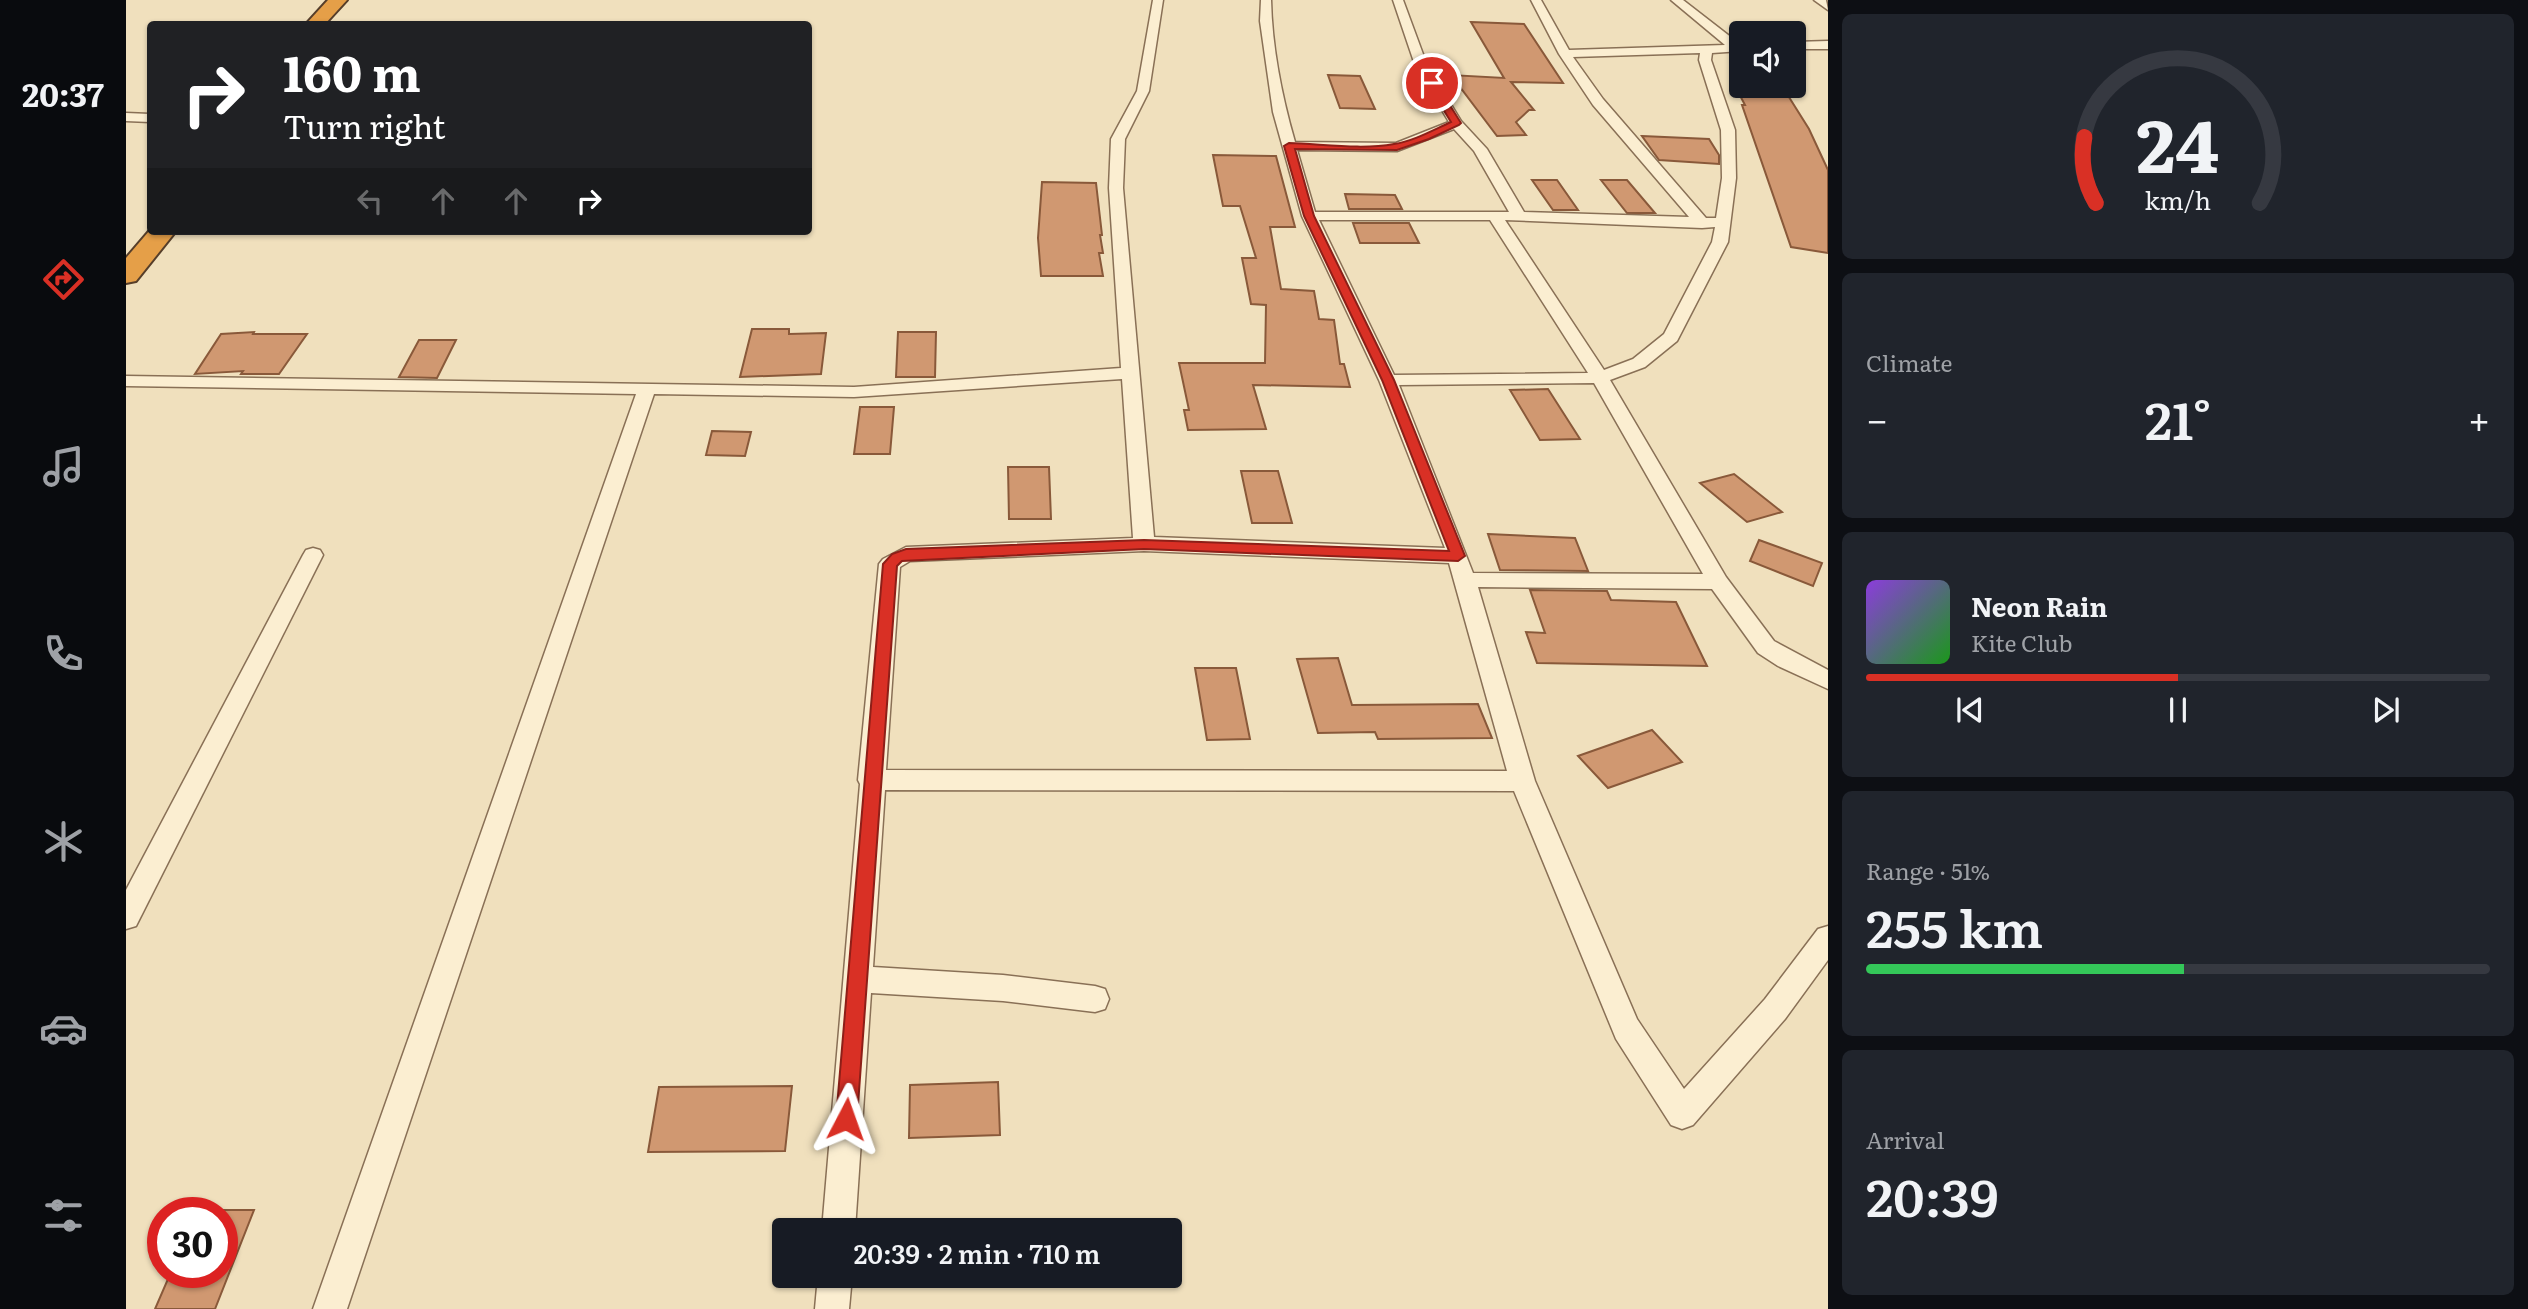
<!DOCTYPE html>
<meta charset="utf-8">
<style>
body{margin:0;font-family:Literata,serif;background:#20242c;color:#f1f3f6;height:100vh;display:flex;flex-direction:column;font-size:26px;white-space:nowrap}
*{box-sizing:border-box;margin:0}
p{font-size:23px;color:#9ea1a6}
.icon{flex:none;width:38px;height:38px;fill:none;stroke:currentColor;stroke-width:2;stroke-linecap:round;stroke-linejoin:round}
.map{position:relative;flex:1;overflow:hidden}
.drawer{display:flex;flex-direction:column;gap:14px;padding:14px;background:#0d0f14;width:700px}
.drawer>*{flex:none}
.hud{position:absolute;left:21px;top:21px;width:665px;height:214px;border-radius:7px;box-shadow:0 2px 5px #0004;background:#202124;color:#fff;overflow:hidden}
.fabs{position:absolute;left:1603px;top:21px;display:grid;gap:14px}
.fabs a{display:grid;place-items:center;width:77px;height:77px;border-radius:7px;background:#171b24;box-shadow:0 2px 5px #0004;font-size:35px}
.speed{position:absolute;left:21px;top:1197px;display:flex;gap:14px;font-size:35px;font-weight:700;text-align:center}
.speed>*{display:grid;place-content:center;width:91px;height:91px;border-radius:50%;background:#171b24;box-shadow:0 2px 5px #0004;line-height:1}
.speed .limit{border:10px solid #d22;background:#fff;color:#111}
.pin{position:absolute;display:grid;place-items:center;width:60px;height:60px;color:#fff;margin:-30px;border:4px solid #fff;border-radius:50%;box-shadow:0 2px 7px #0007}
.me{position:absolute;width:77px;margin:-38px;rotate:4deg;stroke-linejoin:round;filter:drop-shadow(0 0 5px #0008)}
.turn{display:flex;align-items:center;gap:24px;height:147px;padding:0 21px;font-size:32px}
.turn .icon{width:91px;height:91px;stroke-width:2.5}
.turn b{display:block;font-size:49px;line-height:60px}
.lanes{display:flex;align-items:center;height:66px;padding:0 21px;background:#0003;justify-content:center;gap:35px;direction:ltr}
.lanes .off{opacity:.35}
.big{font-size:52px;font-weight:600;line-height:1.1}
.drawer .card{flex:1;display:flex;flex-direction:column;justify-content:center;gap:10px;min-width:0;padding:0 24px;border-radius:10px;background:#20242c}
.drawer .dial{align-items:center;gap:0}
.dial svg{height:182px;overflow:visible;fill:none;stroke:#363941;stroke-width:7;stroke-linecap:round;text-anchor:middle}
.dial text{fill:#f1f3f6;stroke:none}
.song{display:flex;align-items:center;gap:21px}
.cover{width:84px;height:84px;border-radius:10px;background:linear-gradient(135deg,hsl(270 70% 55%),hsl(120 70% 35%))}
.played{height:7px;border-radius:4px;background:linear-gradient(90deg,#d93025 50%,#363941 50%)}
.keys{display:flex;justify-content:space-around;direction:ltr}
.heat{display:flex;justify-content:space-between;align-items:center;font-size:38px;direction:ltr}
.charge{height:10px;border-radius:5px;background:linear-gradient(90deg,#34c759 51%,#363941 0)}
.trip{position:absolute;left:646px;top:1218px;width:410px;height:70px;border-radius:7px;background:#171b24;box-shadow:0 2px 5px #0004;font-weight:600;line-height:70px;text-align:center}
main{display:flex;flex:1;min-height:0}
.tab-bar{display:flex;flex-direction:column;width:126px;justify-content:space-around;align-items:center;background:#090b0e;color:#9ea1a6}
.tab-bar .icon{width:49px;height:49px}
.tab-bar .selected{color:#d93025}
.tab-bar b{font-size:32px;color:#f1f3f6}
.map>svg:first-child{display:block}
.building{fill:#d09871;stroke:#89593a;stroke-width:2}
.lines{fill:none;stroke-linecap:round;stroke-linejoin:round}
.street-casing{stroke:#897056;stroke-width:3}
.highway-casing{stroke:#563e2a;stroke-width:4}
.street{fill:#fbeed1;fill-rule:evenodd}
.highway{fill:#e59f48;fill-rule:evenodd}
.route{fill:#d93025;stroke:#8d1f18;stroke-width:2}
</style>
<main>
<nav class="tab-bar">
<b>20:37</b>
<svg class="icon selected" aria-label="directions" viewBox="0 0 24 24"><path d="M12 3l9 9-9 9-9-9zM9 14v-3h6M13 9l2 2-2 2"/></svg>
<svg class="icon" aria-label="music" viewBox="0 0 24 24"><path d="M9 18V5l10-2v13"/><circle cx="6" cy="18" r="3"/><circle cx="16" cy="16" r="3"/></svg>
<svg class="icon" aria-label="phone" viewBox="0 0 24 24"><path d="M5 4h4l2 5-3 2q2 4 5 5l2-3 5 2v4C11 20 4 13 5 4z"/></svg>
<svg class="icon" aria-label="climate" viewBox="0 0 24 24"><path d="M12 3v18M4 7l16 10M4 17L20 7"/></svg>
<svg class="icon" aria-label="car" viewBox="0 0 24 24"><path d="M5 17H2v-5l4-1 3-4h7l3 4 3 1v5h-3M9 17h6M6 11h13"/><circle cx="7" cy="17" r="2"/><circle cx="17" cy="17" r="2"/></svg>
<svg class="icon" aria-label="filters" viewBox="0 0 24 24"><path d="M4 7h16M4 17h16"/><circle cx="9" cy="7" r="2"/><circle cx="15" cy="17" r="2"/></svg>
</nav>
<div class="map">
<svg width="1702" height="1309" viewBox="0 0 1702 1309">
<rect width="100%" height="100%" fill="#f0e0bd"/>
<g class="building">
<polygon points="1345,22 1398,24 1437,83 1385,82 1408,110 1403,110 1390,122 1400,135 1371,136 1325,75 1378,78"/>
<polygon points="1202,75 1234,76 1249,109 1214,108"/>
<polygon points="1609,86 1656,86 1683,129 1702,170 1702,253 1665,247 1616,105 1619,105"/>
<polygon points="1516,136 1583,139 1593,155 1593,164 1533,160"/>
<polygon points="1087,155 1150,156 1169,227 1144,227 1155,289 1188,291 1193,319 1208,320 1214,364 1218,364 1224,387 1127,385 1140,429 1062,430 1058,410 1063,410 1053,363 1139,363 1140,305 1125,304 1116,258 1130,258 1114,206 1097,206"/>
<polygon points="1406,180 1431,180 1452,210 1427,210"/>
<polygon points="1475,180 1501,180 1529,213 1501,213"/>
<polygon points="916,182 970,183 976,235 974,235 977,253 973,253 977,276 915,276 912,238"/>
<polygon points="1219,194 1269,195 1276,209 1223,209"/>
<polygon points="1227,223 1283,223 1293,243 1234,243"/>
<polygon points="626,329 663,329 663,334 700,333 695,374 614,377"/>
<polygon points="128,332 127,334 181,334 153,374 115,374 117,371 69,374 95,334"/>
<polygon points="772,332 810,332 809,377 770,377"/>
<polygon points="293,340 330,340 311,378 273,377"/>
<polygon points="1422,389 1454,439 1414,440 1384,390"/>
<polygon points="734,407 768,407 764,454 728,454"/>
<polygon points="586,431 625,432 619,456 580,455"/>
<polygon points="882,467 923,467 925,519 883,519"/>
<polygon points="1115,471 1152,471 1166,523 1126,523"/>
<polygon points="1608,474 1656,512 1621,522 1574,483"/>
<polygon points="1362,534 1449,538 1462,571 1374,570"/>
<polygon points="1633,540 1696,563 1687,586 1624,561"/>
<polygon points="1404,590 1481,591 1485,600 1550,602 1581,666 1411,663 1400,632 1419,633"/>
<polygon points="1212,658 1226,705 1352,704 1366,738 1252,739 1249,732 1192,733 1171,659"/>
<polygon points="1069,668 1110,668 1124,739 1081,740"/>
<polygon points="1526,730 1556,762 1482,788 1452,756"/>
<polygon points="872,1082 874,1135 783,1138 784,1085"/>
<polygon points="666,1086 659,1151 522,1152 533,1087"/>
<polygon points="96,1210 128,1210 89,1309 29,1309 45,1272 96,1272"/>
</g>
<g class="lines">
<g class="street-casing">
<g id="street">
<path d="M 1027,0 L 1037,0 L 1023,91 L 999,139 L 997,188 L 1028,537 L 1319,548 L 1253,380 L 1176,216 L 1147,112 L 1134,21 L 1135,0 L 1145,0 C 1146,47 1156,97 1169,142 L 1270,143 L 1323,122 L 1289,65 L 1267,0 L 1277,0 L 1301,65 L 1335,121 L 1361,149 L 1398,212 L 1563,217 L 1467,105 L 1433,54 L 1405,0 L 1415,0 L 1443,50 L 1599,45 L 1545,0 L 1557,0 L 1615,45 L 1615,51 L 1586,53 L 1585,60 L 1609,130 L 1610,178 L 1602,242 L 1551,341 L 1519,367 L 1484,380 L 1600,577 L 1648,641 L 1702,670 L 1702,689 L 1652,666 L 1632,653 L 1586,589 L 1352,587 L 1409,781 L 1511,1019 L 1558,1089 L 1639,999 L 1692,929 L 1702,926 L 1702,960 L 1659,1019 L 1567,1125 L 1556,1129 L 1545,1125 L 1490,1039 L 1388,791 L 759,790 L 747,967 L 877,975 L 969,986 L 979,989 L 983,999 L 979,1009 L 969,1012 L 877,1001 L 745,993 L 729,1230 L 696,1230 L 734,784 L 732,780 L 753,564 L 757,559 L 780,547 L 1007,538 L 996,379 L 728,397 L 528,394 L 221,1309 L 187,1309 L 510,394 L 0,386 L 0,376 L 728,387 L 995,368 L 983,188 L 985,139 L 1011,91 ZM 1574,53 L 1573,60 L 1595,130 L 1596,178 L 1590,218 L 1580,218 L 1477,99 L 1447,57 ZM 1328,129 L 1348,151 L 1383,212 L 1189,212 L 1171,150 L 1271,151 ZM 1193,220 L 1364,220 L 1462,373 L 1268,375 ZM 1379,220 L 1576,228 L 1589,227 L 1586,242 L 1538,334 L 1507,359 L 1478,370 ZM 1468,383 L 1577,574 L 1347,573 L 1273,385 ZM 1018,551 L 1323,563 L 1381,771 L 760,770 L 774,567 L 784,561 Z"/>
<polygon points="1688,0 1700,0 1702,10"/>
<polygon points="1702,41 1702,49 1668,49 1668,42"/>
<polygon points="0,113 24,114 24,122 0,121"/>
<polygon points="187,548 194,550 197,555 10,926 0,929 0,890 177,555 180,550"/>
<polygon points="692,1276 726,1276 723,1309 689,1309"/>
</g>
</g>
<g class="highway-casing">
<g id="highway">
<polygon points="202,0 221,0 199,24 180,24"/>
<polygon points="24,230 50,231 10,281 0,283 0,258"/>
</g>
</g>
<use href="#street" class="street"/>
<use href="#highway" class="highway"/>
</g>
<path class="route" d="M 1306,80 L 1310,83 L 1335,123 L 1333,125 L 1303,139 L 1271,150 L 1169,149 L 1188,216 L 1268,380 L 1339,556 L 1332,561 L 1018,549 L 776,561 L 771,566 L 731,1119 L 728,1126 L 720,1129 L 713,1126 L 710,1119 L 757,564 L 766,554 L 780,549 L 1018,540 L 1323,551 L 1256,380 L 1178,216 L 1158,146 L 1163,143 C 1197,144 1235,150 1268,144 C 1288,141 1307,130 1325,122 L 1301,83 Z"/>
</svg>
<div class="fabs">
<a><svg class="icon" aria-label="sound" viewBox="0 0 24 24"><path d="M4 9h4l5-4v14l-5-4H4zM17 9q2 3 0 6"/></svg></a>
</div>
<div class="speed"><div class="limit">30</div></div>
<div class="pin" style="left:1306px;top:83px;background:#d93025"><svg class="icon" aria-label="arrive" viewBox="0 0 24 24"><path d="M6 21V4h12l-3 4 3 4H6"/></svg></div>
<svg class="me" style="left:720px;top:1119px" viewBox="-20 -20 40 40"><path d="M0-17L14 15 0 8-14 15z" fill="#d93025" stroke="#fff" stroke-width="4"/></svg>
<div class="trip">20:39 · 2 min · 710 m</div>
<div class="hud">
<div class="turn"><svg class="icon" aria-label="right" viewBox="0 0 24 24"><path d="M7 20v-9h11M14 6l5 5-5 5"/></svg><div><b>160 m</b>Turn right</div></div>
<div class="lanes"><svg class="icon off" aria-label="left" viewBox="0 0 24 24"><path d="M17 20v-9H6M10 6l-5 5 5 5"/></svg><svg class="icon off" aria-label="ahead" viewBox="0 0 24 24"><path d="M12 20V5M6 11l6-6 6 6"/></svg><svg class="icon off" aria-label="ahead" viewBox="0 0 24 24"><path d="M12 20V5M6 11l6-6 6 6"/></svg><svg class="icon" aria-label="right" viewBox="0 0 24 24"><path d="M7 20v-9h11M14 6l5 5-5 5"/></svg></div>
</div>
</div>
<section class="drawer">
<div class="card dial"><svg viewBox="0 0 100 80">
<path d="M14 69A42 42 0 1 1 86 69"/>
<path d="M14 69A42 42 0 0 1 9 40" stroke="#d93025"/>
<text x="50" y="56" font-size="32" font-weight="700">24</text>
<text x="50" y="72" font-size="11">km/h</text>
</svg></div>
<div class="card"><p>Climate</p>
<div class="heat"><a>−</a><b class="big">21°</b><a>+</a></div>
</div>
<div class="card">
<div class="song"><i class="cover"></i><div><b>Neon Rain</b><p>Kite Club</p></div></div>
<div class="played"></div>
<div class="keys"><svg class="icon" aria-label="previous" viewBox="0 0 24 24"><path d="M18 5L8 12l10 7zM5 5v14"/></svg><svg class="icon" aria-label="pause" viewBox="0 0 24 24"><path d="M8 5v14M16 5v14"/></svg><svg class="icon" aria-label="next" viewBox="0 0 24 24"><path d="M6 5l10 7-10 7zM19 5v14"/></svg></div>
</div>
<div class="card"><p>Range · 51%</p><b class="big">255 km</b><div class="charge"></div></div>
<div class="card"><p>Arrival</p><b class="big">20:39</b></div>
</section>
</main>
